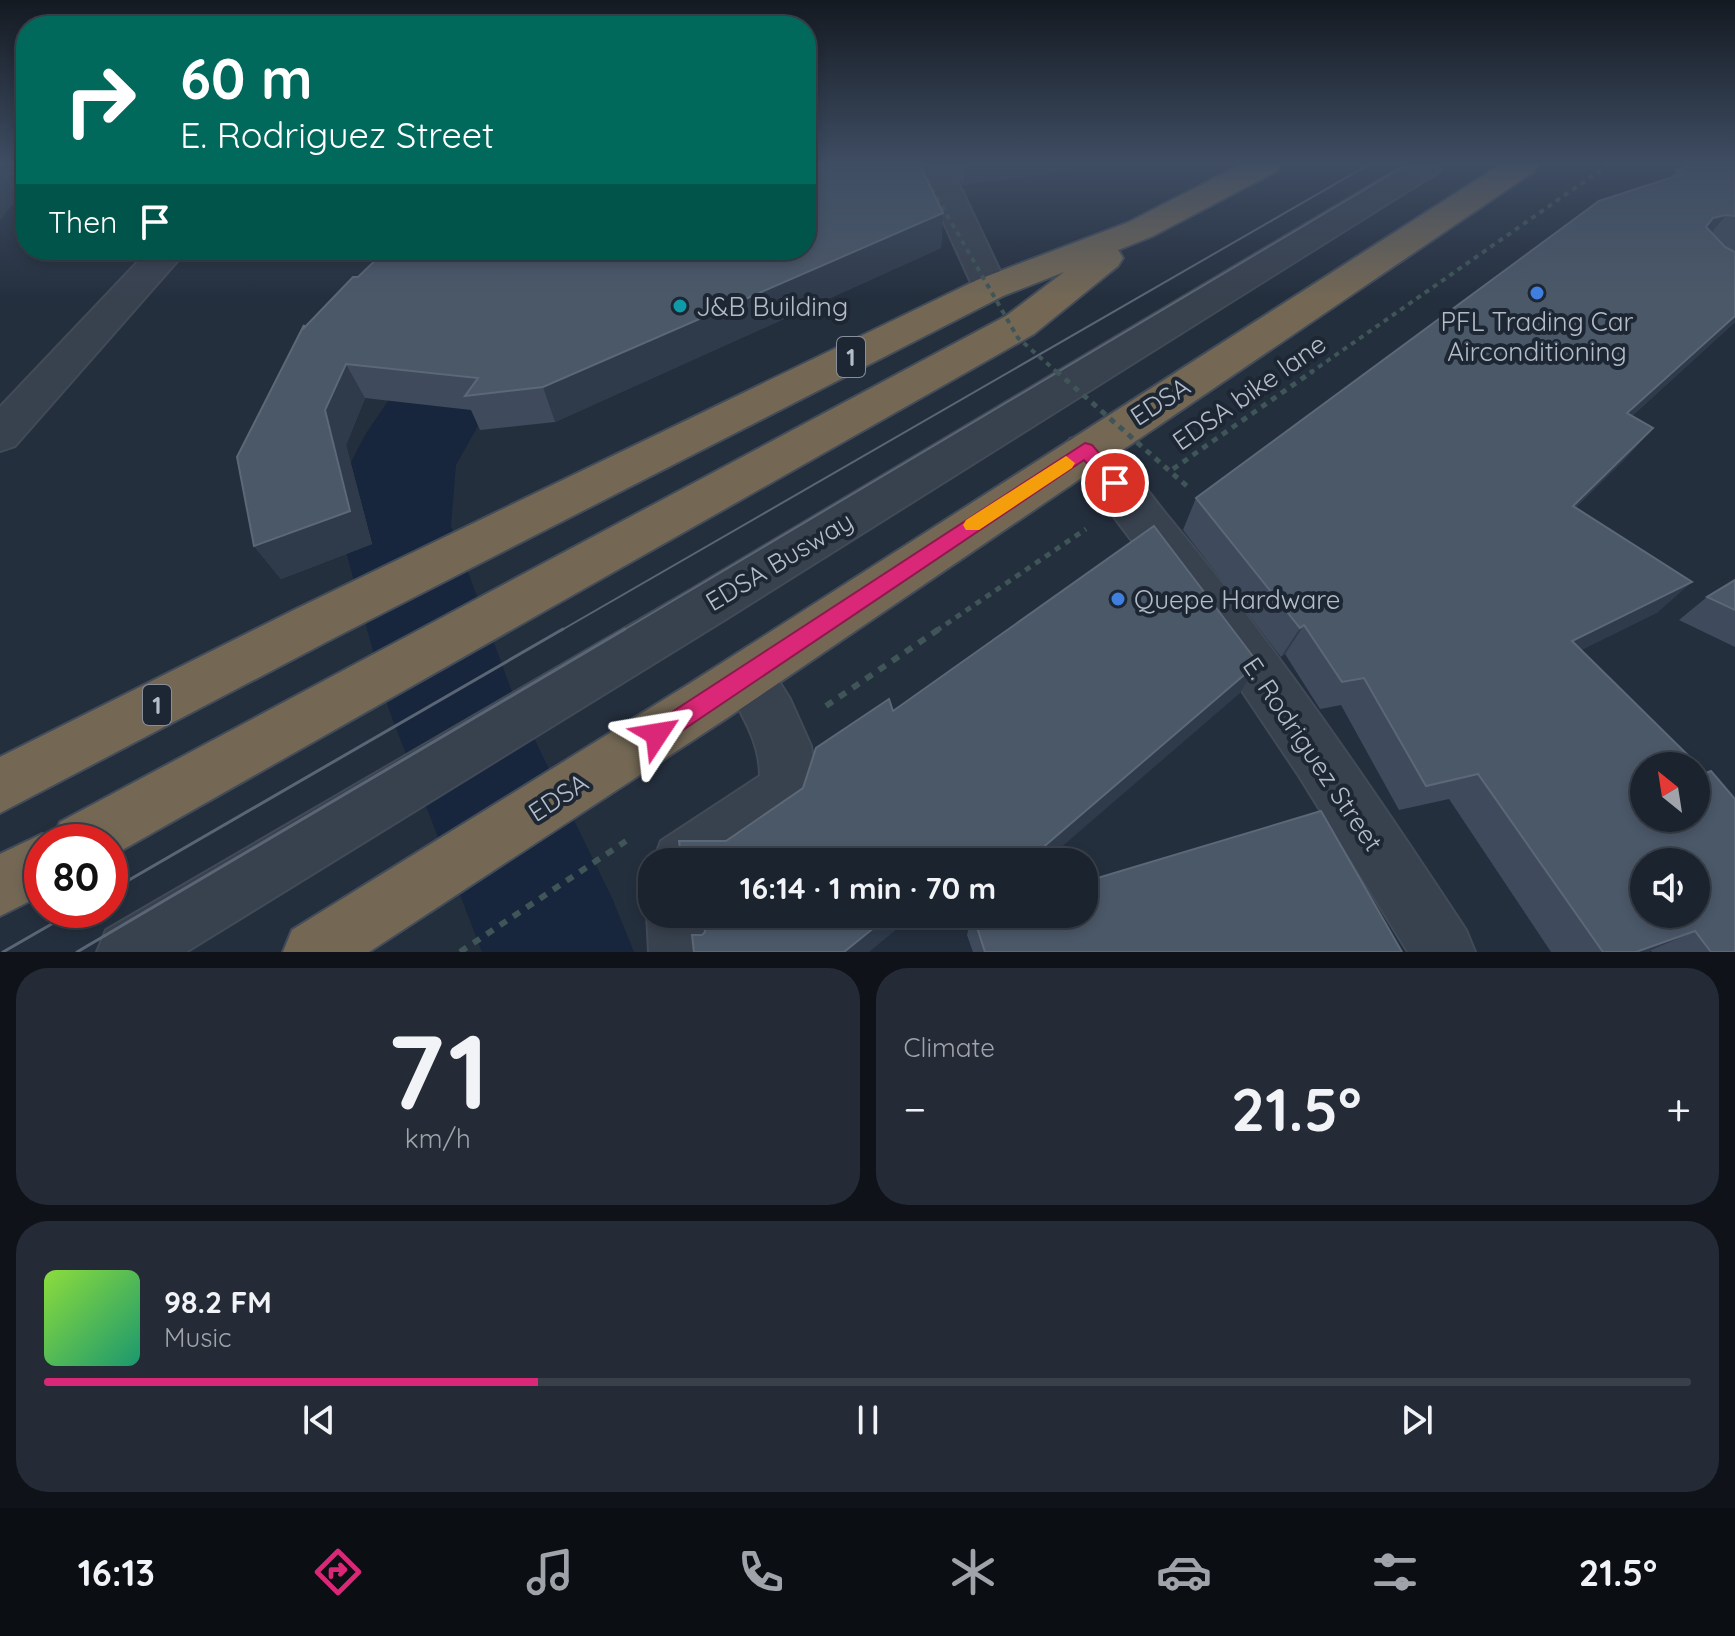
<!DOCTYPE html>
<meta charset="utf-8">
<style>
body{margin:0;font-family:Quicksand,sans-serif;background:#242b36;color:#f1f3f6;height:100vh;display:flex;flex-direction:column;font-size:30px;white-space:nowrap}
*{box-sizing:border-box;margin:0}
p{font-size:26px;color:#a0a4aa}
.icon{flex:none;width:44px;height:44px;fill:none;stroke:currentColor;stroke-width:2;stroke-linecap:round;stroke-linejoin:round}
.map{position:relative;height:952px;overflow:hidden}
.sheet{display:flex;flex-direction:column;gap:16px;padding:16px;background:#0f1319;flex:1}
.sheet>*{flex:none}
.banner{position:absolute;left:16px;top:16px;width:800px;height:244px;border-radius:32px;box-shadow:0 4px 12px #0003,0 0 0 2px #39404a;background:#00695c;color:#fff;overflow:hidden}
.needle{width:52px;rotate:330deg}
.controls{position:absolute;left:1630px;top:752px;display:grid;gap:16px}
.controls a{display:grid;place-items:center;width:80px;height:80px;border-radius:50%;background:#1b232e;box-shadow:0 4px 12px #0003,0 0 0 2px #39404a;font-size:40px}
.speed{position:absolute;left:24px;top:824px;display:flex;gap:16px;font-size:40px;font-weight:700;text-align:center}
.speed>*{display:grid;place-content:center;width:104px;height:104px;border-radius:50%;background:#1b232e;box-shadow:0 4px 12px #0003,0 0 0 2px #39404a;line-height:1}
.speed .limit{border:12px solid #d22;background:#fff;color:#111}
.pin{position:absolute;display:grid;place-items:center;width:68px;height:68px;color:#fff;margin:-34px;border:4px solid #fff;border-radius:50%;box-shadow:0 2px 8px #0007}
.me{position:absolute;width:88px;margin:-44px;rotate:57deg;stroke-linejoin:round;filter:drop-shadow(0 0 6px #0008)}
.turn{display:flex;align-items:center;gap:28px;height:168px;padding:0 32px;font-size:36px}
.turn .icon{width:104px;height:104px;stroke-width:2.5}
.turn b{display:block;font-size:56px;line-height:68px}
.then{display:flex;align-items:center;height:76px;padding:0 32px;background:#0003;gap:16px;font-size:30px}
.big{font-size:60px;font-weight:700;line-height:1.1}
.sheet .widget{flex:1;display:flex;flex-direction:column;justify-content:center;gap:12px;min-width:0;padding:0 28px;border-radius:32px;background:#242b36}
.sheet .dial{align-items:center;gap:0}
.dial b{font-size:104px;line-height:1}
.song{display:flex;align-items:center;gap:24px}
.cover{width:96px;height:96px;border-radius:12px;background:linear-gradient(135deg,hsl(90 70% 55%),hsl(160 70% 35%))}
.played{height:8px;border-radius:4px;background:linear-gradient(90deg,#db2777 30%,#39404a 30%)}
.keys{display:flex;justify-content:space-around;direction:ltr}
.heat{display:flex;justify-content:space-between;align-items:center;font-size:44px;direction:ltr}
.sheet .tiles{flex:1;display:grid;gap:16px;grid-template-columns:1fr 1fr}
.widget:last-child{grid-column:span 2}
.trip{position:absolute;left:638px;top:848px;width:460px;height:80px;border-radius:32px;background:#1b232e;box-shadow:0 4px 12px #0003,0 0 0 2px #39404a;font-weight:700;line-height:80px;text-align:center}
.tabs{display:flex;height:128px;justify-content:space-around;align-items:center;background:#0b0e12;color:#a0a4aa}
.tabs .icon{width:56px;height:56px}
.tabs .active{color:#db2777}
.tabs b{font-size:36px;color:#f1f3f6}
.map>svg:first-child{display:block}
.lines{fill:none;stroke-linecap:round;stroke-linejoin:round}
.river{fill:#17263c;fill-rule:evenodd}
.minor-casing{stroke:#414a57;stroke-width:4}
.highway-casing{stroke:#434c59;stroke-width:4}
.path-far2{stroke:#3f5557;stroke-width:4;stroke-dasharray:5 5;stroke-linecap:butt}
.path-far1{stroke:#3f5557;stroke-width:5;stroke-dasharray:6 6;stroke-linecap:butt}
.path{stroke:#3f5557;stroke-width:6;stroke-dasharray:8 8;stroke-linecap:butt}
.minor{fill:#38414e;fill-rule:evenodd}
.highway{fill:#746855;fill-rule:evenodd}
.tram-far1{stroke:#5a6575;stroke-width:2}
.tram{stroke:#5a6575;stroke-width:3}
.path-bridge-far1{stroke:#3f5557;stroke-width:4;stroke-dasharray:5 5;stroke-linecap:butt}
.path-bridge{stroke:#3f5557;stroke-width:5;stroke-dasharray:6 6;stroke-linecap:butt}
.wall{fill:#3f4b5c}
.shaded-wall{fill:#2f3b4b}
.building{fill:#4b5868;stroke:#5c6777;stroke-width:2;fill-rule:evenodd}
.route{fill:#db2777;stroke:#8e194d;stroke-width:2}
.slow{fill:#f59e0b}
.shop-dot{fill:#3f7fe0;stroke:#1d2633;stroke-width:3}
.culture-dot{fill:#0f9aa8;stroke:#1d2633;stroke-width:3}
.labels{text-anchor:middle;dominant-baseline:central;stroke-width:8;stroke-linejoin:round;paint-order:stroke}
.shield{fill:#1d2633;stroke:#878f9c;stroke-width:2}
.shield-label{font-size:24px;font-weight:bold;fill:#b4bcc9}
.poi-label{font-size:26px;fill:#b4bcc9;stroke:#1d2633;text-anchor:start}
.street-label{font-size:26px;fill:#b4bcc9;stroke:#1d2633}
</style>
<div class="map">
<svg width="1735" height="952" viewBox="0 0 1735 952">
<rect width="100%" height="100%" fill="#242f3e"/>
<g class="lines">
<polygon class="river" points="490,250 577,250 456,465 451,526 514,697 612,898 634,952 482,952 389,710 339,526 350,464 365,435"/>
<g class="minor-casing">
<g id="minor">
<polygon points="918,165 950,165 1008,288 1003,296 990,300 977,296"/>
<polygon points="1405,165 1443,165 1438,172 726,619 186,952 97,952 106,930 692,589"/>
<polygon points="26,173 26,193 0,195 0,175"/>
<polygon points="149,250 187,250 15,446 0,451 0,407"/>
<path d="M 1085,434 C 1114,443 1146,489 1166,514 C 1276,646 1372,787 1466,930 L 1475,952 L 1408,952 L 1299,776 L 1212,646 L 1063,450 L 1070,439 Z"/>
<path d="M 747,652 L 765,659 L 790,699 L 811,746 L 816,776 L 805,811 L 732,862 L 653,862 L 661,841 L 760,776 C 760,737 737,709 721,675 L 729,659 Z"/>
<polygon points="652,901 652,914 707,914 711,952 649,952 647,914"/>
</g>
</g>
<g class="highway-casing">
<g id="highway">
<polygon points="1240,165 1280,165 1275,172 1153,236 1118,250 1123,258 1118,266 1034,334 110,857 110,842 42,842 42,895 0,916 0,854 42,834 53,838 60,822 1006,316 1064,272 1003,296 332,639 0,813 0,757 296,609 977,280 1129,222"/>
<polygon points="1500,165 1538,165 1533,172 727,718 369,952 283,952 292,930 689,684"/>
</g>
</g>
<polyline class="path-far2" points="1310,373 1608,165"/>
<g class="path-far1">
<polyline points="1173,469 1313,371"/>
<polyline points="936,631 1086,529"/>
</g>
<g class="path">
<polyline points="826,706 939,629"/>
<polyline points="460,952 626,841"/>
</g>
<use href="#minor" class="minor"/>
<use href="#highway" class="highway"/>
<g class="tram-far1">
<polyline points="560,631 1368,165"/>
<polyline points="622,631 1406,165"/>
</g>
<g class="tram">
<polyline points="110,891 563,629"/>
<polyline points="3,952 76,910"/>
<polyline points="77,952 625,629"/>
</g>
<polyline class="path-bridge-far1" points="927,180 1018,338 1058,373"/>
<polyline class="path-bridge" points="1056,371 1189,488"/>
</g>
<g class="wall">
<polygon points="952,165 1104,165 1104,166 963,185"/>
<polygon points="1684,165 1735,165 1735,322 1632,416 1653,428 1624,460 1576,507 1658,612 1581,650 1735,952 1652,952 1651,951 1647,952 1551,952 1449,799 1399,810 1341,705 1320,709 1285,654 1281,657 1183,530 1196,498 1671,177 1676,170 1688,167"/>
<polygon points="927,179 943,213 941,248 555,422 480,430 471,410 365,398 346,445 372,544 281,579 254,546 304,325 305,327 358,277 806,250"/>
<polygon points="1735,580 1735,647 1679,620 1707,597"/>
<polygon points="961,914 1084,914 1402,952 973,952 967,935 969,927 966,930"/>
</g>
<g class="shaded-wall">
<polygon points="0,165 26,165 26,180 19,171 0,173 19,197 0,220"/>
<polygon points="916,165 928,165 926,191"/>
<polygon points="965,165 1104,165 1104,166 963,185"/>
<polygon points="943,213 941,248 555,422 543,387"/>
<polygon points="1726,215 1700,247 1687,250 1713,218"/>
<polygon points="1735,316 1735,322 1599,446 1627,413"/>
<polygon points="346,364 365,398 346,445 372,544 281,579 254,546 325,410"/>
<polygon points="1653,428 1624,460 1545,537 1573,506"/>
<polygon points="1692,582 1658,612 1541,670 1572,641"/>
<polygon points="1304,625 1285,654 1281,657 1300,628"/>
<polygon points="1258,663 1240,693 1044,862 1026,862"/>
<polygon points="891,914 915,914 869,952 844,952"/>
<polygon points="970,914 984,914 973,915 969,927 966,930"/>
<polygon points="1695,931 1647,952 1636,952"/>
</g>
<g class="building">
<polygon points="806,165 920,165 943,213 543,387 465,396 478,378 346,364 325,410 350,511 254,546 237,457 304,325 304,328 353,277 358,277 386,250 806,250"/>
<path d="M 1693,165 L 1735,165 L 1735,216 L 1726,215 L 1713,218 L 1706,227 L 1725,247 L 1735,252 L 1735,316 L 1627,413 L 1653,428 L 1573,506 L 1692,582 L 1572,641 L 1706,773 L 1711,771 L 1735,799 L 1735,952 L 1711,952 L 1695,931 L 1636,952 L 1603,952 L 1478,774 L 1426,786 L 1364,678 L 1342,682 L 1304,625 L 1300,628 L 1196,498 L 1599,201 L 1682,174 L 1676,170 ZM 1644,766 L 1696,766 L 1696,818 L 1644,818 ZM 1644,862 L 1696,862 L 1696,914 L 1644,914 Z"/>
<polygon points="1154,526 1258,663 1026,862 956,862 956,861 954,862 682,862 679,841 726,841 803,788 816,748 889,699 893,711"/>
<polygon points="1735,580 1735,610 1707,597"/>
<polygon points="1321,811 1402,952 985,952 973,915 1084,914 1084,882"/>
<polygon points="703,914 891,914 844,952 694,952 692,935 702,935 705,932"/>
</g>
<linearGradient id="sky" x2="0" y2="1"><stop stop-color="#141a22"/><stop offset="0.55" stop-color="#3f4d63"/><stop offset="1" stop-color="#3f4d63" stop-opacity="0"/></linearGradient>
<rect width="1735" height="298" fill="url(#sky)"/>
<polygon class="route" points="1085,443 1092,445 1121,478 1124,483 1121,488 1109,488 1084,460 665,742 657,745 649,742 646,734 649,727"/>
<polygon class="slow" points="1066,456 1075,463 1072,468 979,530 966,530 963,525 966,520"/>
<g class="shop-dot">
<circle cx="1537" cy="293" r="8"/>
<circle cx="1118" cy="599" r="8"/>
</g>
<circle class="culture-dot" cx="680" cy="306" r="8"/>
<g class="labels">
<g class="shield">
<rect x="837" y="337" width="28" height="40" rx="6"/>
<rect x="143" y="685" width="28" height="40" rx="6"/>
</g>
<g class="shield-label">
<text x="851" y="357">1</text>
<text x="157" y="705">1</text>
</g>
<g class="poi-label">
<text x="696" y="306">J&amp;B Building</text>
<text x="1537" y="321" text-anchor="middle">PFL Trading Car<tspan x="1537" dy="30">Airconditioning</tspan></text>
<text x="1134" y="599">Quepe Hardware</text>
</g>
<g class="street-label">
<text transform="translate(1249 392) rotate(-35)">EDSA bike lane</text>
<text transform="translate(1160 401) rotate(-33)">EDSA</text>
<text transform="translate(779 561) rotate(-31)">EDSA Busway</text>
<text transform="translate(1313 754) rotate(56)">E. Rodriguez Street</text>
<text transform="translate(558 797) rotate(-33)">EDSA</text>
</g>
</g>
</svg>
<div class="controls">
<a><svg class="needle" viewBox="-14 -14 28 28"><path d="M0-13l5 13h-10z" fill="#e53935"/><path d="M0 13l5-13h-10z" fill="#a0a4aa"/></svg></a>
<a><svg class="icon" aria-label="sound" viewBox="0 0 24 24"><path d="M4 9h4l5-4v14l-5-4H4zM17 9q2 3 0 6"/></svg></a>
</div>
<div class="speed"><div class="limit">80</div></div>
<div class="pin" style="left:1115px;top:483px;background:#d93025"><svg class="icon" aria-label="arrive" viewBox="0 0 24 24"><path d="M6 21V4h12l-3 4 3 4H6"/></svg></div>
<svg class="me" style="left:657px;top:734px" viewBox="-20 -20 40 40"><path d="M0-17L14 15 0 8-14 15z" fill="#db2777" stroke="#fff" stroke-width="4"/></svg>
<div class="trip">16:14 · 1 min · 70 m</div>
<div class="banner">
<div class="turn"><svg class="icon" aria-label="right" viewBox="0 0 24 24"><path d="M7 20v-9h11M14 6l5 5-5 5"/></svg><div><b>60 m</b>E. Rodriguez Street</div></div>
<div class="then">Then<svg class="icon" aria-label="arrive" viewBox="0 0 24 24"><path d="M6 21V4h12l-3 4 3 4H6"/></svg></div>
</div>
</div>
<section class="sheet">
<div class="tiles">
<div class="widget dial"><b>71</b><p>km/h</p></div>
<div class="widget"><p>Climate</p>
<div class="heat"><a>−</a><b class="big">21.5°</b><a>+</a></div>
</div>
<div class="widget">
<div class="song"><i class="cover"></i><div><b>98.2 FM</b><p>Music</p></div></div>
<div class="played"></div>
<div class="keys"><svg class="icon" aria-label="previous" viewBox="0 0 24 24"><path d="M18 5L8 12l10 7zM5 5v14"/></svg><svg class="icon" aria-label="pause" viewBox="0 0 24 24"><path d="M8 5v14M16 5v14"/></svg><svg class="icon" aria-label="next" viewBox="0 0 24 24"><path d="M6 5l10 7-10 7zM19 5v14"/></svg></div>
</div>
</div>
</section>
<nav class="tabs">
<b>16:13</b>
<svg class="icon active" aria-label="directions" viewBox="0 0 24 24"><path d="M12 3l9 9-9 9-9-9zM9 14v-3h6M13 9l2 2-2 2"/></svg>
<svg class="icon" aria-label="music" viewBox="0 0 24 24"><path d="M9 18V5l10-2v13"/><circle cx="6" cy="18" r="3"/><circle cx="16" cy="16" r="3"/></svg>
<svg class="icon" aria-label="phone" viewBox="0 0 24 24"><path d="M5 4h4l2 5-3 2q2 4 5 5l2-3 5 2v4C11 20 4 13 5 4z"/></svg>
<svg class="icon" aria-label="climate" viewBox="0 0 24 24"><path d="M12 3v18M4 7l16 10M4 17L20 7"/></svg>
<svg class="icon" aria-label="car" viewBox="0 0 24 24"><path d="M5 17H2v-5l4-1 3-4h7l3 4 3 1v5h-3M9 17h6M6 11h13"/><circle cx="7" cy="17" r="2"/><circle cx="17" cy="17" r="2"/></svg>
<svg class="icon" aria-label="filters" viewBox="0 0 24 24"><path d="M4 7h16M4 17h16"/><circle cx="9" cy="7" r="2"/><circle cx="15" cy="17" r="2"/></svg>
<b>21.5°</b>
</nav>
